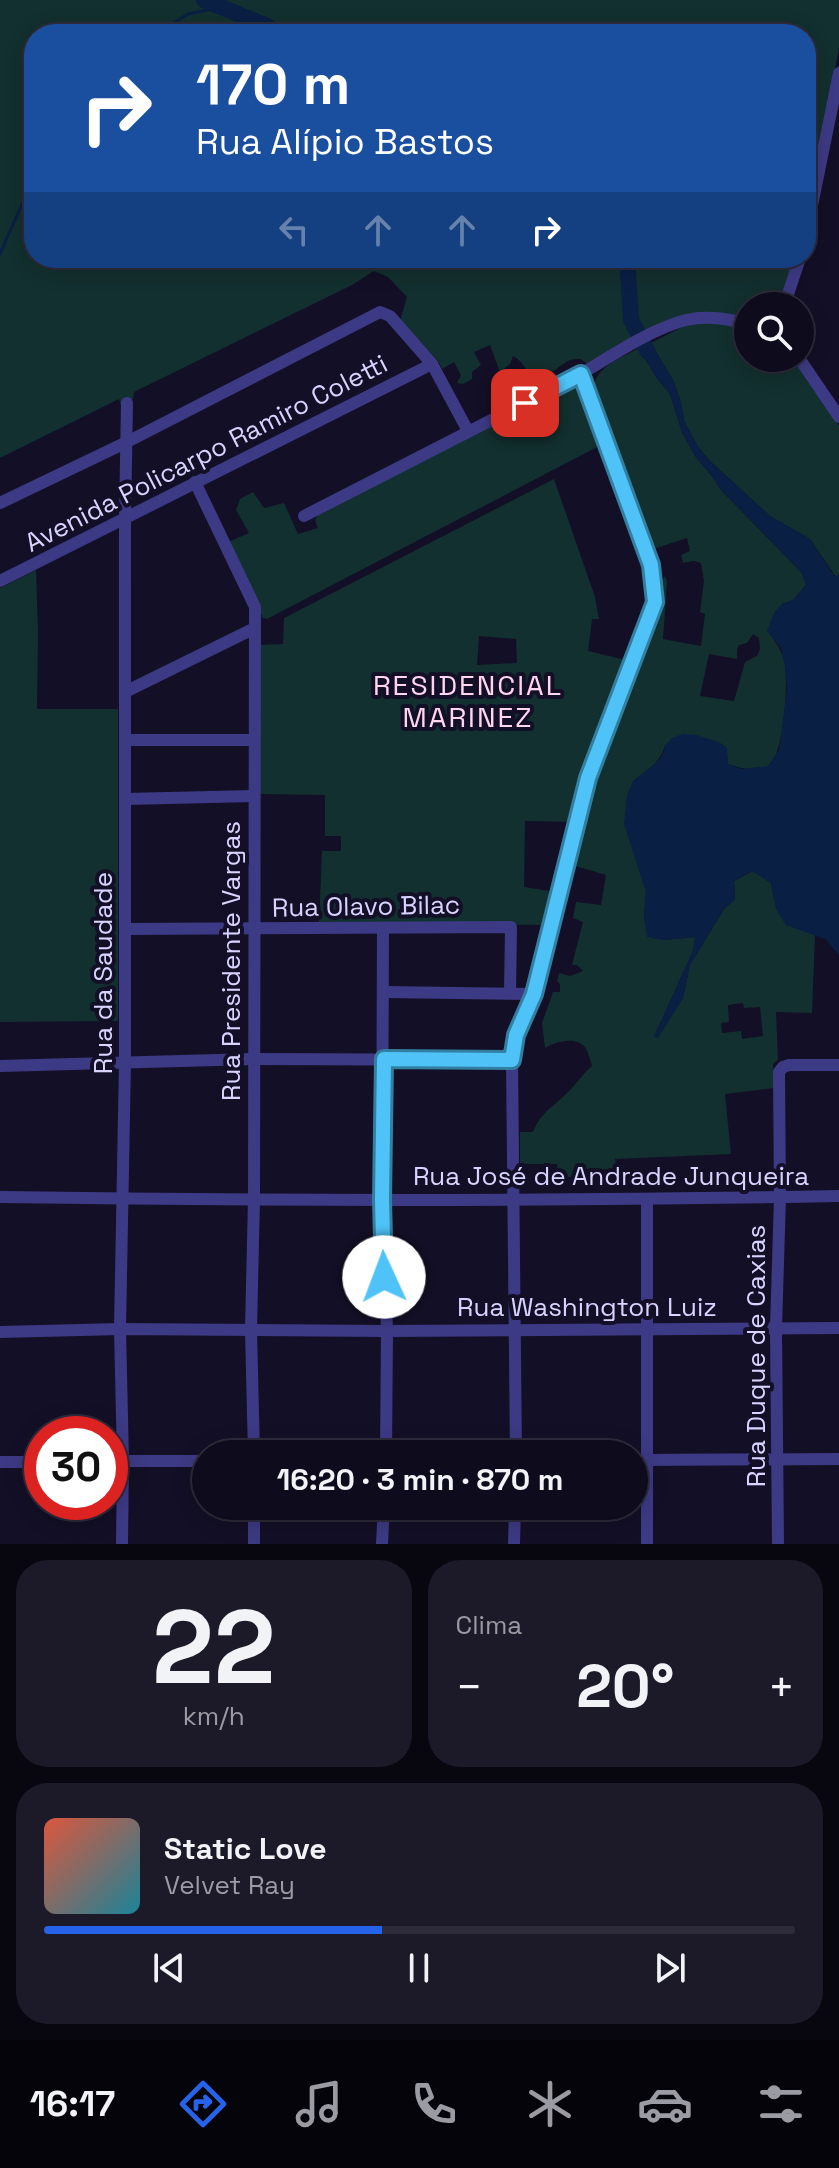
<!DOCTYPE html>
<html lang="pt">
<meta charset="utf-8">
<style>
body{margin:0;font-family:"Space Grotesk",sans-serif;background:#1c1929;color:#f1f3f6;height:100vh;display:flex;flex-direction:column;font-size:30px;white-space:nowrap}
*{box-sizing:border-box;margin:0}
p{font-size:26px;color:#9b9ba3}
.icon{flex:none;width:44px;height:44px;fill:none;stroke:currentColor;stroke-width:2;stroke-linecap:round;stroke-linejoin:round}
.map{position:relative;height:1544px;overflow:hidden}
.panel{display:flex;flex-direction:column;gap:16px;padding:16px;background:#08060f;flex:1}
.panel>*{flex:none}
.hud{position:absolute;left:24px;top:24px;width:792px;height:244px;border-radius:32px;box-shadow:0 4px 20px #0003,0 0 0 2px #2e2b3b;background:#1a4fa0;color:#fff;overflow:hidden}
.tools{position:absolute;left:734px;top:292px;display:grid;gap:16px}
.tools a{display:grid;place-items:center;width:80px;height:80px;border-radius:50%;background:#0e0b1c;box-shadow:0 4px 20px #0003,0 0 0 2px #2e2b3b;font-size:40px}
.speed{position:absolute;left:24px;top:1416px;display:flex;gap:16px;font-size:40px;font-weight:700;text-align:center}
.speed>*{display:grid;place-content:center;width:104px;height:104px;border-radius:50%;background:#0e0b1c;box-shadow:0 4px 20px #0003,0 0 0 2px #2e2b3b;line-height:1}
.speed .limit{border:12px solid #d22;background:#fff;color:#111}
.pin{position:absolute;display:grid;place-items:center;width:68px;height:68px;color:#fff;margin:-34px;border-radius:16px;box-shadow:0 4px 12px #0006}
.me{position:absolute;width:88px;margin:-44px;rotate:358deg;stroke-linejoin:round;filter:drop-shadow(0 0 6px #0008)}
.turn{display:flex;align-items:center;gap:28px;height:168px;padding:0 40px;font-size:36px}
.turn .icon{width:104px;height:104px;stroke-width:2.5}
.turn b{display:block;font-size:56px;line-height:68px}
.lanes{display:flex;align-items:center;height:76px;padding:0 40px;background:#0003;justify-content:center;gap:40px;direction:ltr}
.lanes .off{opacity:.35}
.big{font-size:60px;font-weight:800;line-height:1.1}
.panel .tile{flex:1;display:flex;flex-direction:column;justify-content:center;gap:12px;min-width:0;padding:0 28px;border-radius:32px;background:#1c1929}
.panel .dial{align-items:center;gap:0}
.dial b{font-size:104px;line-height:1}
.song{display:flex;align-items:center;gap:24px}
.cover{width:96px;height:96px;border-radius:12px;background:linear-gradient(135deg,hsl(10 70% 55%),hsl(190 70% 35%))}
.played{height:8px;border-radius:4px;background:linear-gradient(90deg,#2563eb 45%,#2e2b3b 45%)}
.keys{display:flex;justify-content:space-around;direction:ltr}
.heat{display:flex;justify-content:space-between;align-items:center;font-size:44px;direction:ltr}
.panel .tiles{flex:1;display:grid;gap:16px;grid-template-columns:1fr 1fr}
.tile:last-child{grid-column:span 2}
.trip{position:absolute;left:192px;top:1440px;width:456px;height:80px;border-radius:40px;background:#0e0b1c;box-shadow:0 4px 20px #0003,0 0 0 2px #2e2b3b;font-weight:800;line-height:80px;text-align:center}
.tabs{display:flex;height:128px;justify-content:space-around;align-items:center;background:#06040b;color:#9b9ba3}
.tabs .icon{width:56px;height:56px}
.tabs .current{color:#2563eb}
.tabs b{font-size:36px;color:#f1f3f6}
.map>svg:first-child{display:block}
.green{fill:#12302f;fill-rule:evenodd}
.water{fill:#0a1f44}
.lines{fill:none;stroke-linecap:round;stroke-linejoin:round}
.stream{stroke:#0a1f44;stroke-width:3}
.river{stroke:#0a1f44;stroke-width:16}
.minor{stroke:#3d3a85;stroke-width:12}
.route-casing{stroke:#337fa1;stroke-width:20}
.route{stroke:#4fc3f7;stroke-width:14}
.labels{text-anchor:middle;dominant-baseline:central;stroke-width:8;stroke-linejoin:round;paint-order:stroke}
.street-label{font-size:26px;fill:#d9d4ff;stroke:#130f26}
.neighbourhood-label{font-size:28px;letter-spacing:2px;fill:#ffd6f0;stroke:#130f26}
</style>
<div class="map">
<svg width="839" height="1544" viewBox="0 0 839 1544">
<rect width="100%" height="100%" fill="#130f26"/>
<g class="green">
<path d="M 0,0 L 839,0 L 839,48 L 806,214 L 806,34 L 34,34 L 34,258 L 796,258 L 781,306 L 748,306 L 748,321 L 702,314 L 588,365 L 581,359 C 577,359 572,359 568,361 C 559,365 544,383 532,375 C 524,369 523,361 513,356 L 510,364 L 500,372 L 490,345 L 474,352 L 481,365 L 472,372 L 472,379 L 463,384 L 457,383 L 461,375 L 454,362 L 442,369 L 438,361 L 400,321 L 407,297 L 388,277 L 374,271 L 352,285 L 134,392 L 133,399 L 123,401 L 121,406 L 119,399 L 0,458 Z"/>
<polygon points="705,322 726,324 748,330 748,358 792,358 839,426 839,575 836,577 810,539 770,516 711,462 698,447 684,421 681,403 674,382 651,343 686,325"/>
<path d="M 639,348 L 656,377 L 670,394 L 682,432 L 695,456 L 711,475 L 721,490 L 802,573 L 806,585 L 793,600 L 782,604 L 772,637 C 779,647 783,654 785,665 C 788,684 784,752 770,764 C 759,774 740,768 728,764 L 728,759 C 699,732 703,732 665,745 C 661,762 647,772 633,781 L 641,870 L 646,892 L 644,919 L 663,940 L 695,937 L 693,951 L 654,1037 L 683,998 L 690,965 L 724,909 L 735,899 L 734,881 L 753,871 L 771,883 C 778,920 779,922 815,935 L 812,1013 L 776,1012 L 778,1060 L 773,1064 L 774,1088 L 725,1094 L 731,1154 L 615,1159 L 617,1169 L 578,1170 L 578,1177 L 559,1177 L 557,1164 L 520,1164 L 520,1132 L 533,1132 C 541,1112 552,1108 566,1094 C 576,1085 582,1074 592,1066 C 590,1060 588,1050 584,1046 C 574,1036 554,1042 545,1048 L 542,1023 L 553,992 L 560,992 L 560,984 L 557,981 L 559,973 L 570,976 L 583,971 L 577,965 L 572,965 L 583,922 L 573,918 L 576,902 L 601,905 L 606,875 L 572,865 L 592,780 L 658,582 L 661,582 L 665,576 L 667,582 L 663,639 L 701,646 L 705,614 L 700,612 L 704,581 L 701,563 L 694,561 L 683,563 L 681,555 L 690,551 L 687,538 L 650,550 L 594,390 C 593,367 622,358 639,348 ZM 753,634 L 759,638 L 760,649 L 757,656 L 745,662 L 734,701 L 700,696 L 709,654 L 737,659 L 737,650 L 739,645 L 747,643 ZM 743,1003 L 744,1008 L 760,1007 L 763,1036 L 742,1039 L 741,1031 L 722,1033 L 721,1023 L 729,1022 L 728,1005 Z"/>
<polygon points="574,384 579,386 601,445 267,619 263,618 228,542 249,533 236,510 240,499 253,492 264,508 284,503 298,534 318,528 315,520 318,515"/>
<path d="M 554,479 L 595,597 L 599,619 L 592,619 L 588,651 L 630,661 L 574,822 L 525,821 L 524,887 L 557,892 L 549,925 L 319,924 L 322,851 L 341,851 L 341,836 L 325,836 L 325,795 L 259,794 L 258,645 L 283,644 L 284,618 ZM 479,636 L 516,639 L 517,663 L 477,665 Z"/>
<polygon points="36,570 38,632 37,709 118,709 118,1021 0,1022 0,588"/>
</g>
<polygon class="water" points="651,343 674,382 681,403 684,421 698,447 711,462 770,516 810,539 835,577 839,575 839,955 825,939 786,925 776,909 771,883 752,871 734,881 735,899 724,909 690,965 683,998 658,1038 654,1037 693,951 695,937 663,940 647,937 644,919 646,892 624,824 627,796 633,781 658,761 663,754 665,745 672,738 683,734 696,735 719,742 727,748 728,764 742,769 768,766 779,750 787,689 785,667 781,648 767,631 775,611 782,604 793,600 806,585 802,573 721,490 711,475 695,456 682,432 670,394 656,377 639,348"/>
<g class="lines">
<g class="stream">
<polyline points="157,34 188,14 220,7"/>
<polyline points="0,254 34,177"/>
</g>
<g class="river">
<polyline points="204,0 267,26 276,34"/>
<polyline points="627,258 631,320 648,352"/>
</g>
<g class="minor">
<polyline points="806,235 839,73"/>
<polyline points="784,306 800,258"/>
<polyline points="799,358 839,417"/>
<polyline points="195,482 255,607 254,1199 251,1330 254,1454"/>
<polyline points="0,503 127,442 380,312 390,316 432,364 468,431"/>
<path d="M 304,516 L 581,374 C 611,356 653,328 686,320 C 707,315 728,319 748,324"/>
<polyline points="0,581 432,364"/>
<polyline points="125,692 255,628"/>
<polyline points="125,740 254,740"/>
<polyline points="125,799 254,796"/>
<polyline points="383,928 382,1200 387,1331 386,1454"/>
<polyline points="125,929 511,927 510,993"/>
<polyline points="384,992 534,994"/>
<polyline points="0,1066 253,1059 512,1060"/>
<path d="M 0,1197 C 280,1201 559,1201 839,1196"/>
<polyline points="647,1199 647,1544"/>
<polyline points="0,1332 120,1329 387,1331 839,1328"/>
<polyline points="516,1454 512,1060 516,1035 534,994 588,778 655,602 651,565 581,374"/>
<polyline points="634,1460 839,1459"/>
<polyline points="110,1461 206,1461"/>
<polyline points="0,1462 42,1462"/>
<polyline points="122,1544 123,1461 120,1329 125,1062 125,518 127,403"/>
<polyline points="254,1544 254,1506"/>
<polyline points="382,1544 384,1506"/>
<polyline points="514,1544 515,1506"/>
<polyline points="778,1544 776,1328 780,1197 779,1072 783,1067 789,1065 839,1065"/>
</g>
</g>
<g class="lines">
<g class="route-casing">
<polyline id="route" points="384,1277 382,1200 384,1059 512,1060 516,1035 534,994 588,778 655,602 651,565 581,374 525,403"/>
</g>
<use href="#route" class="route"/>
</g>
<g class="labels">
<g class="street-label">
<text transform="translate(206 453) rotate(-27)">Avenida Policarpo Ramiro Coletti</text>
<text transform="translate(366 906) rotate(-1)">Rua Olavo Bilac</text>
<text transform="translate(231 961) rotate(-90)">Rua Presidente Vargas</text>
<text transform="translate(103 973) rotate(-90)">Rua da Saudade</text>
<text x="611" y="1176">Rua José de Andrade Junqueira</text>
<text x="587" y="1307">Rua Washington Luiz</text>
<text transform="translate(756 1356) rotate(-90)">Rua Duque de Caxias</text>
</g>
<g class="neighbourhood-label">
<text x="468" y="685">RESIDENCIAL<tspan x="468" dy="32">MARINEZ</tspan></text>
</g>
</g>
</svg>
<div class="tools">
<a><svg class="icon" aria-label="search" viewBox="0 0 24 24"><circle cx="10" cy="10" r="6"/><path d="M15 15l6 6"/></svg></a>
</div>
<div class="speed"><div class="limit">30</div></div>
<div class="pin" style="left:525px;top:403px;background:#d93025"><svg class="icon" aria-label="arrive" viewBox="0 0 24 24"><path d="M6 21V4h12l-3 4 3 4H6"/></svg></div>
<svg class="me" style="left:384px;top:1277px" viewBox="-20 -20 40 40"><circle r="19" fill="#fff"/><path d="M0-13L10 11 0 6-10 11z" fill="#4fc3f7"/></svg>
<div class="trip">16:20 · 3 min · 870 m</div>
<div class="hud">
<div class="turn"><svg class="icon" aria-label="right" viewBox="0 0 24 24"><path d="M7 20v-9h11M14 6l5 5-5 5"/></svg><div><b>170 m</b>Rua Alípio Bastos</div></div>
<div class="lanes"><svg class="icon off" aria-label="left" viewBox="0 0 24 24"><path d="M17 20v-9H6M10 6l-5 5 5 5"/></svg><svg class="icon off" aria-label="ahead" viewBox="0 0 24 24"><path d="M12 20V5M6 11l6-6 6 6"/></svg><svg class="icon off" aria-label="ahead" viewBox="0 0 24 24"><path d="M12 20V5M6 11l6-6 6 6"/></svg><svg class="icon" aria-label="right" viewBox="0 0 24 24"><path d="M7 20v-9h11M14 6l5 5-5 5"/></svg></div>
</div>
</div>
<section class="panel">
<div class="tiles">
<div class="tile dial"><b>22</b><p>km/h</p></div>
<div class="tile"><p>Clima</p>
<div class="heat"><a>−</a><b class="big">20°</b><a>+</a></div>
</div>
<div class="tile">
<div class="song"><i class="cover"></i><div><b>Static Love</b><p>Velvet Ray</p></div></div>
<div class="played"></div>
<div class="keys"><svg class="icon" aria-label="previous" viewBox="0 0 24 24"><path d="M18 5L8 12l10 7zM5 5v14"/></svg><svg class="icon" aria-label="pause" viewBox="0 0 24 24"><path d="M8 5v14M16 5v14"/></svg><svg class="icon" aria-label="next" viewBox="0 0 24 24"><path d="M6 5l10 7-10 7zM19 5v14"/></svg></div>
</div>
</div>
</section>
<nav class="tabs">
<b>16:17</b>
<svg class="icon current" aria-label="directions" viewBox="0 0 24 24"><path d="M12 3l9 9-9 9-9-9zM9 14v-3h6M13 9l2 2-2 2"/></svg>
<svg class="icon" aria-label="music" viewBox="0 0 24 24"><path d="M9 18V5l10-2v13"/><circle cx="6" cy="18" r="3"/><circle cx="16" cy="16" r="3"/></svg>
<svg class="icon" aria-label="phone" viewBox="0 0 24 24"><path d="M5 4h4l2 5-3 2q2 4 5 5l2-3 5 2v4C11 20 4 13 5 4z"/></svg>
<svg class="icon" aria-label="climate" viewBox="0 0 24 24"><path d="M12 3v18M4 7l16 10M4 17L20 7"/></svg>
<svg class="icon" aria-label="car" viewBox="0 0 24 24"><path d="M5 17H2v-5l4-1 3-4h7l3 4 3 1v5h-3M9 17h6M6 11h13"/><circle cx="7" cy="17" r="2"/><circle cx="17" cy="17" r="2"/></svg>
<svg class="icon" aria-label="filters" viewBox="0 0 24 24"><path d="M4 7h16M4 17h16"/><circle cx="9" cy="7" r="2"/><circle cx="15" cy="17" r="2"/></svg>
</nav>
